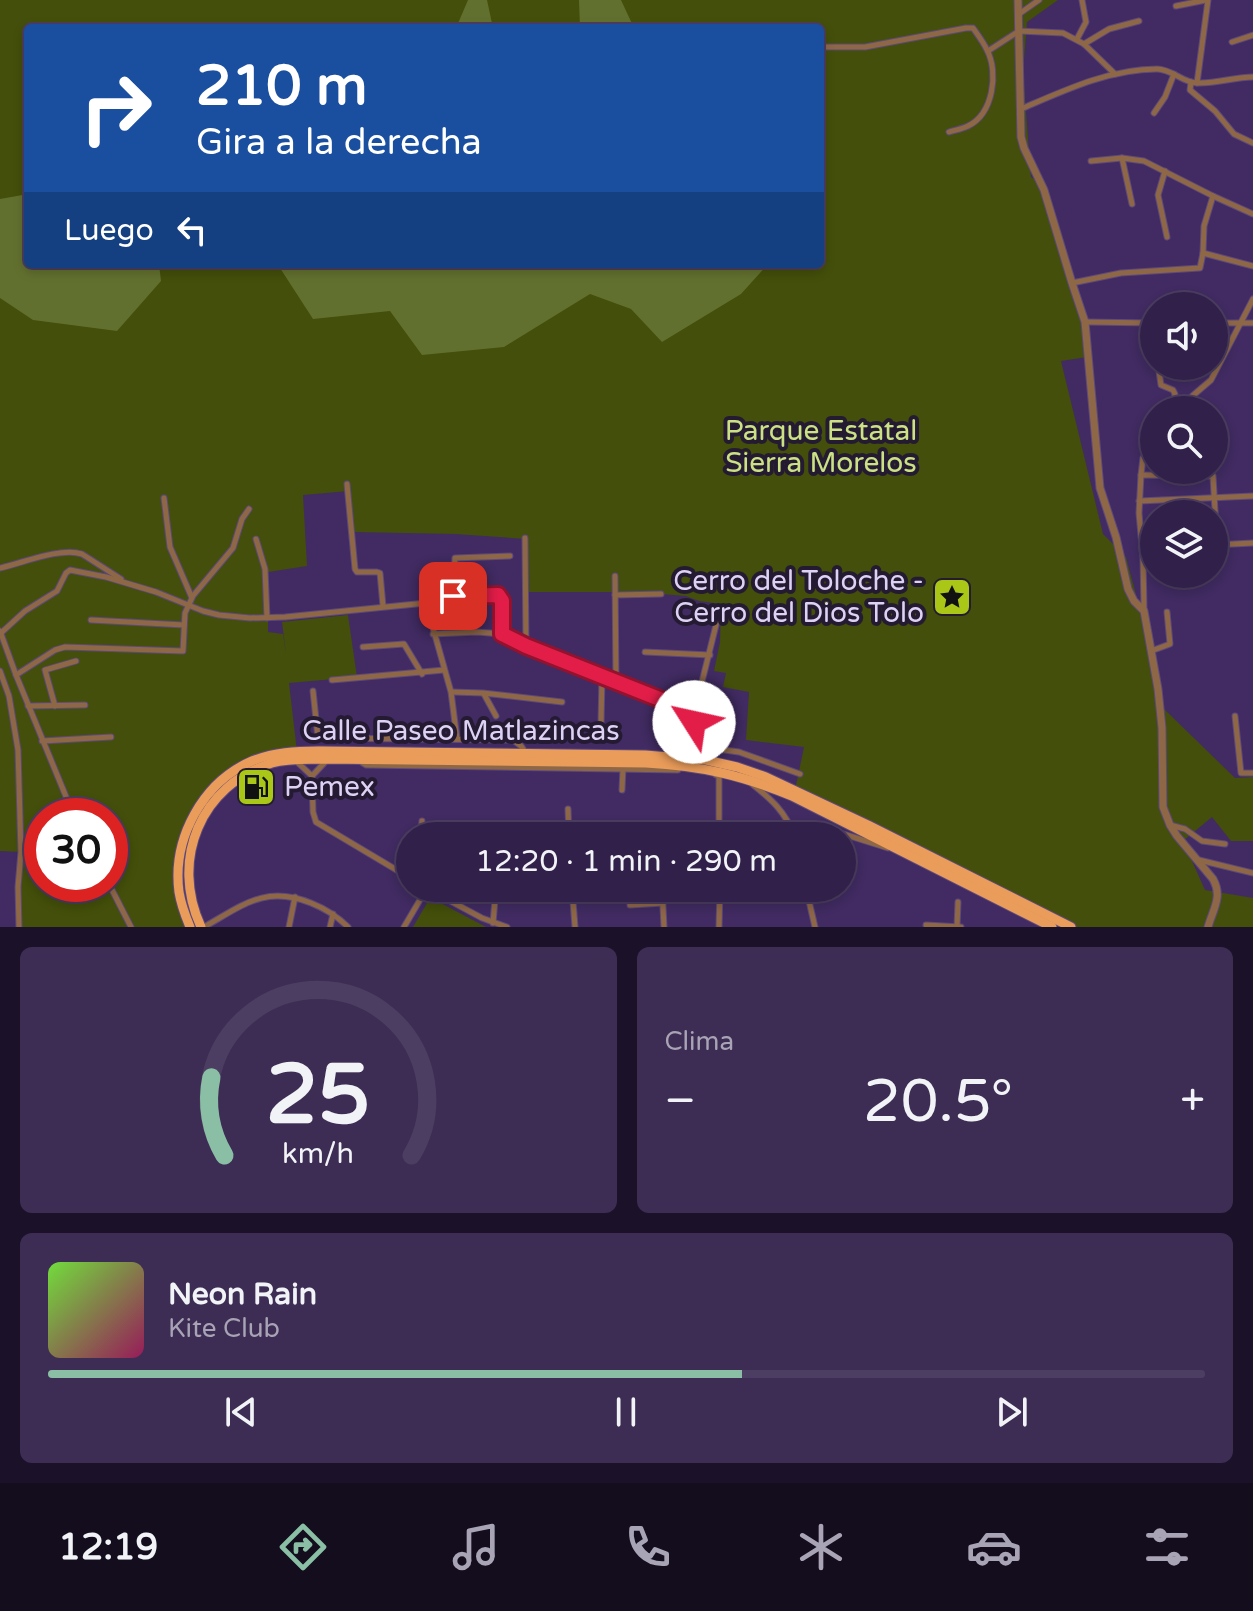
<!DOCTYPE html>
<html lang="es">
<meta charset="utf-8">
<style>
body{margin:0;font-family:"Varela Round",sans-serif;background:#3d2d54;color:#f1f3f6;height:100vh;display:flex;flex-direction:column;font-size:30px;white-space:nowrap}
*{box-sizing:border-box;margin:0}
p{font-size:26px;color:#a8a3b5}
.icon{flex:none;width:44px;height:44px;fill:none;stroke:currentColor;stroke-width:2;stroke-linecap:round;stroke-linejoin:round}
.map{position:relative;height:927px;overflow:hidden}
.drawer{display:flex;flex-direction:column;gap:20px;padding:20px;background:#1b1229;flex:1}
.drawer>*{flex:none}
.hud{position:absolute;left:24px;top:24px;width:800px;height:244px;border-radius:8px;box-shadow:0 4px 12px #0003,0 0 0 2px #4c3e62;background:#1a4fa0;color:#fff;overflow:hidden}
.controls{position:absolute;left:1140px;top:292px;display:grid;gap:16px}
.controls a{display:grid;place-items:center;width:88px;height:88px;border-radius:50%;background:#31204a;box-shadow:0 4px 12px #0003,0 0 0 2px #4c3e62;font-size:40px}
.speed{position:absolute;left:24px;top:798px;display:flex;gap:16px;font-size:40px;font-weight:700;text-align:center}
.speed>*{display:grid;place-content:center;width:104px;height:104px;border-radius:50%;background:#31204a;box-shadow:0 4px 12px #0003,0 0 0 2px #4c3e62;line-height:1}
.speed .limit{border:12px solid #d22;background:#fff;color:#111}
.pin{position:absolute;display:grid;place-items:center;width:68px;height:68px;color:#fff;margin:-34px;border-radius:16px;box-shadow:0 4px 12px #0006}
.me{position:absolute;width:88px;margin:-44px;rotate:305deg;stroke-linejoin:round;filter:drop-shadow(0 0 6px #0008)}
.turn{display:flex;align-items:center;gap:28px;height:168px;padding:0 40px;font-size:36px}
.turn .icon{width:104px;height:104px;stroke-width:2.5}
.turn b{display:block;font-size:56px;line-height:68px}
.then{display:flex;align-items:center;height:76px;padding:0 40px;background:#0003;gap:16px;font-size:30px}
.big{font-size:60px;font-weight:600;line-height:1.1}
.drawer .widget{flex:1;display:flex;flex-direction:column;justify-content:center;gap:12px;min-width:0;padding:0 28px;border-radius:12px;background:#3d2d54}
.drawer .dial{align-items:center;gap:0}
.dial svg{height:208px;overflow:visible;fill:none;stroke:#4c3e62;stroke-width:7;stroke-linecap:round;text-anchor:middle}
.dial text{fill:#f1f3f6;stroke:none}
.song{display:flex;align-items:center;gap:24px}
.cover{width:96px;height:96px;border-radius:12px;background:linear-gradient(135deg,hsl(100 70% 55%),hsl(330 70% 35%))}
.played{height:8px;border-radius:4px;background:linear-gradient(90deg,#8abfa5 60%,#4c3e62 60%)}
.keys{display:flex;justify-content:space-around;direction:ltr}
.heat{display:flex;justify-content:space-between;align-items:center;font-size:44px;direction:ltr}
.drawer .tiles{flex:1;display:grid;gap:20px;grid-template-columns:1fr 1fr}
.widget:last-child{grid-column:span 2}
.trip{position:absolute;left:396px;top:822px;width:460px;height:80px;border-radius:40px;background:#31204a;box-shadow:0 4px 12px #0003,0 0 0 2px #4c3e62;font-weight:600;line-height:80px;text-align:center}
.dock{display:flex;height:128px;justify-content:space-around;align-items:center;background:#140d1e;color:#a8a3b5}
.dock .icon{width:56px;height:56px}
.dock .active{color:#8abfa5}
.dock b{font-size:36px;color:#f1f3f6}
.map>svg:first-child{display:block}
.green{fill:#434f0a;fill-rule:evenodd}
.forest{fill:#62702f}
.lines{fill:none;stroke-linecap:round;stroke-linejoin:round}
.minor-casing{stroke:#5d497c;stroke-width:7}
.tertiary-casing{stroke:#5d497c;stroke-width:9}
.trunk-casing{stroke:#5d497c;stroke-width:11}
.minor{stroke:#8e6747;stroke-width:5}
.tertiary{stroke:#8e6747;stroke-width:7}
.trunk{stroke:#ea9c5a;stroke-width:9}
.route-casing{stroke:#92132f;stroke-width:20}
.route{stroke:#e11d48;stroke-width:14}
.labels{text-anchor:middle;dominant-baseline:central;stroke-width:8;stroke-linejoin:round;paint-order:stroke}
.park-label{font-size:28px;fill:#cbe184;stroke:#241b33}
.poi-label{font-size:28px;fill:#ddd2f4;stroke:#241b33;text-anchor:end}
.street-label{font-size:28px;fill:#ddd2f4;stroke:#241b33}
</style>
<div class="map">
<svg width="1253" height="927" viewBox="0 0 1253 927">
<rect width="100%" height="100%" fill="#412b62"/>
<g class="green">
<path d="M 0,0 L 1058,0 L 1027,22 L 1023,72 L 1031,177 L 1042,184 L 1081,319 L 1087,357 L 1061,361 L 1103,534 L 1126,557 L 1151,651 L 1162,707 L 1235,778 L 1253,777 L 1253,841 L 1231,841 L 1212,817 L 1183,841 L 1205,890 L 1253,898 L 1253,927 L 1059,927 L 1038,918 L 794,795 L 804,747 L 746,740 L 749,692 L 723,687 L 726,673 L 714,671 L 720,642 L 721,604 L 699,601 L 686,596 L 638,592 L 525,592 L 526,539 L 455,534 L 353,532 L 349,491 L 303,495 L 307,566 L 268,572 L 268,632 L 283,634 L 286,654 L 282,622 L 348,615 L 357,677 L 289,683 L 298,760 L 246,773 L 212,796 L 190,827 L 178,874 L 186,927 L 16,927 L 21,852 L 0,851 ZM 28,28 L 820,28 L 820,264 L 28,264 ZM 42,816 L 110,816 L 110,884 L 42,884 Z"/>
<polygon points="430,898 431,898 486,927 413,927"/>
</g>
<g class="forest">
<polygon points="468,0 487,0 493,28 456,28"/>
<polygon points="579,0 621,0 634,28 580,28"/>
<polygon points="28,194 28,264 159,264 161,281 117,331 33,320 0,298 0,199"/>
<polygon points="287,264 768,264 741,294 662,342 631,309 590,294 504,347 422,355 390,311 313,319 280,268"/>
</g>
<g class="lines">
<g class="minor-casing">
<g id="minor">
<polyline points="1176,6 1206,0"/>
<polyline points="1019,14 1039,0"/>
<polyline points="1077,39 1086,22 1082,0"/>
<polyline points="1232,42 1253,35"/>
<polyline points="1084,44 1109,29 1139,21"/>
<path d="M 827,47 L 865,47 L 966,28 L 973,28 C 978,35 984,43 987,50 C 999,73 993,114 968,126 C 962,129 955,130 949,132"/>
<polyline points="988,51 1019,31 1063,33 1084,44 1115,74"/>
<polyline points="1191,82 1190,90 1215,111 1234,134 1253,143"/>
<polyline points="1197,83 1208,0"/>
<path d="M 1021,109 C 1063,91 1109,69 1157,69 C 1172,69 1183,83 1197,83 C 1216,84 1234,77 1253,77"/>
<polyline points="1154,113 1165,97 1174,74"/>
<polyline points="1122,158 1132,204"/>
<polyline points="1091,161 1122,158 1144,161 1213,196 1253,214"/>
<polyline points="1165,171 1158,195 1167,237"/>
<polyline points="1203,253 1253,266"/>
<polyline points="1072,283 1121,273 1200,268 1203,253 1204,226 1213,196"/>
<polyline points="1085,322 1154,323"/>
<polyline points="1214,323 1253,323"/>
<polyline points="1159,371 1161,385 1173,390 1175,394 1173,406"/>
<polyline points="1176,410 1211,380 1253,299"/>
<polyline points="1141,475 1213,476 1217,545"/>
<polyline points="347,484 355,569 357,572 377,572 380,573 383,606"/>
<polyline points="1139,501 1253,496"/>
<polyline points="525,538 526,646"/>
<polyline points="256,539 265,569 267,618"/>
<polyline points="1214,545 1253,543"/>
<path d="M 0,568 C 23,563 60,547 82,554 L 121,579"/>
<polyline points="615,576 616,682"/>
<polyline points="615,595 661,594"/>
<polyline points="453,596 455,558 510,556"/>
<polyline points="192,597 233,548 242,519 249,509"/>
<polyline points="426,603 451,692 457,739"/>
<polyline points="1144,609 1143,558 1139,513 1141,475 1143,458 1154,437"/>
<polyline points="91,620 184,625"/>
<polyline points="0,631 16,675 74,816"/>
<polyline points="1,633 25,611 57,591 66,573 70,570 106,577 156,592 203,611 219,615 250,618 285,617 426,603 453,596 496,594 500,596 502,601 502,634"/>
<path d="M 433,634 L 477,632 L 502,634 L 526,646 L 667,702 C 700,718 696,723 694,758"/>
<polyline points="363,647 404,644 422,674"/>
<polyline points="1151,651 1170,644 1167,612"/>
<polyline points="645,652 710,655"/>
<polyline points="0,671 9,696 18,750 21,852 18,887 19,927"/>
<polyline points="16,675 55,650 65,647 183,651 185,613 192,598 170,547 164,498"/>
<polyline points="332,680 444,670"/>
<polyline points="313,691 318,738 513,740 521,746 525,752"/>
<polyline points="452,692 483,693 562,702"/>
<polyline points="484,694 496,716"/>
<polyline points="28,706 85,705"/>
<polyline points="55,706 45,670 76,661"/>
<polyline points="1235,716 1241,773 1253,773"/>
<polyline points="693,718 719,613"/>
<polyline points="601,724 602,676"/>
<polyline points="42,741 111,737"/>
<polyline points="695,746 739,752 800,774"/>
<polyline points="295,760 312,776"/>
<polyline points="327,760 312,776 313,812 316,822 410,878"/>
<polyline points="358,760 366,765 678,770"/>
<polyline points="716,775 719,776 719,836"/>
<path d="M 752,784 C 771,799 786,812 794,836"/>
<polyline points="622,790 623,768"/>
<polyline points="568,809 569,836"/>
<polyline points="1170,825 1185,829 1202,841 1225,844"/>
<polyline points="719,826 793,832"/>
<polyline points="421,836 422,821"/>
<polyline points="801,836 807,828 818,826 888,848"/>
<polyline points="1199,860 1253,873"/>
<polyline points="109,884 131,927"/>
<polyline points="426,888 482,918 507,927"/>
<polyline points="572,888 575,927"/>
<polyline points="662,888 664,927"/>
<polyline points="806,888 815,927"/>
<polyline points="630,905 663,903"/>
<polyline points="493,923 496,888"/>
<polyline points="926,925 961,927"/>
<path d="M 204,927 C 243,905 265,885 311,903 C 326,909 337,916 348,927"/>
<polyline points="289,927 295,897"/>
<polyline points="330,927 333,914"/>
<polyline points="404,927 427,888"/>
<polyline points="719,927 720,888"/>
<polyline points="957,927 958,902"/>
</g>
</g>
<g class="tertiary-casing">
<path id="tertiary" d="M 1018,0 L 1021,137 L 1024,148 L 1044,190 L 1072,283 L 1085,322 L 1100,488 L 1116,537 L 1128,589 L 1134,601 L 1144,611 L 1158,689 L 1162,728 L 1163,807 L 1170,825 L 1177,836 L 1213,879 C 1223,897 1213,909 1208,927"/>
</g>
<g class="trunk-casing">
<g id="trunk">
<path d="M 190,927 C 185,915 181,904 179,892 C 172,838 203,782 252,761 C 274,752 296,751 319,751 L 645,755 L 706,760 L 737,767 L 766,777 L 868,825 L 1071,927"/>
<path d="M 201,927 C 170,860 200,785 272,763 C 290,758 309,760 327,759 L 646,763 C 702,766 741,775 792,796 L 1052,927"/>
</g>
</g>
<use href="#minor" class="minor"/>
<use href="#tertiary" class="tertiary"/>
<use href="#trunk" class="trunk"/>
</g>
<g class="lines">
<g class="route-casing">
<polyline id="route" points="453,596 498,595 502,601 502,634 526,646 667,702 688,714 694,722"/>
</g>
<use href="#route" class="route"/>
</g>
<defs>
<g id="sight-square" transform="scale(2)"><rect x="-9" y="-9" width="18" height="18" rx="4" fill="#aac718" stroke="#241b33"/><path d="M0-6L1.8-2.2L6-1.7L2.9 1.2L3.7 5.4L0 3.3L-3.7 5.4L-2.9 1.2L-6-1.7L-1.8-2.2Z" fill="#111"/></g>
<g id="fuel-square" transform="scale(2)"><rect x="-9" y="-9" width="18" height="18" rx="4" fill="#aac718" stroke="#241b33"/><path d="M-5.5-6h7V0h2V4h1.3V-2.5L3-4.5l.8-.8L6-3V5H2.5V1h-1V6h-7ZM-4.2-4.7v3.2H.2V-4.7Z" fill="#111"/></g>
</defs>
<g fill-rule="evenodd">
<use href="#sight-square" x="952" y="597"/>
<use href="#fuel-square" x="256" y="787"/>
</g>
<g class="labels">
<g class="park-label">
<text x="821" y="431">Parque Estatal<tspan x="821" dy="32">Sierra Morelos</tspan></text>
</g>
<g class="poi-label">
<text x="924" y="581">Cerro del Toloche -<tspan x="924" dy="32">Cerro del Dios Tolo</tspan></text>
<text x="284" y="787" text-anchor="start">Pemex</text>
</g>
<g class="street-label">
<text x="461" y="731">Calle Paseo Matlazincas</text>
</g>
</g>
</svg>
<div class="controls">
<a><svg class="icon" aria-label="sound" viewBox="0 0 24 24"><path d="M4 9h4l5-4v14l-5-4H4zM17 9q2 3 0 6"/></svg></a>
<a><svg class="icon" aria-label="search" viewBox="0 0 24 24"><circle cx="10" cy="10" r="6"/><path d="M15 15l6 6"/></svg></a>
<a><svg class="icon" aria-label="layers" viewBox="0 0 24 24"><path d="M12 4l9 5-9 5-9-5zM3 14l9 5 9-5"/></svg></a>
</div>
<div class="speed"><div class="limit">30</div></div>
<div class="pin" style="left:453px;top:596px;background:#d93025"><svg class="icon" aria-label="arrive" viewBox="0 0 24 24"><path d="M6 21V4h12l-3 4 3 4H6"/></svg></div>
<svg class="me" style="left:694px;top:722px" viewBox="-20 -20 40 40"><circle r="19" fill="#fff"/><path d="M0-13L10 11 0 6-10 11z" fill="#e11d48"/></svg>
<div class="trip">12:20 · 1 min · 290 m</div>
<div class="hud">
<div class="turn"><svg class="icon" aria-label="right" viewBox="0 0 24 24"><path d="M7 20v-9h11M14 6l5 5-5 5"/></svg><div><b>210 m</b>Gira a la derecha</div></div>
<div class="then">Luego<svg class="icon" aria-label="left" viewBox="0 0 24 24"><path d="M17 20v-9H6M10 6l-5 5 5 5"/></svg></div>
</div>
</div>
<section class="drawer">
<div class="tiles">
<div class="widget dial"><svg viewBox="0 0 100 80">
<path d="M14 69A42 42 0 1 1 86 69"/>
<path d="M14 69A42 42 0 0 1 9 39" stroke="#8abfa5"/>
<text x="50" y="56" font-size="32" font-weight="700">25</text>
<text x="50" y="72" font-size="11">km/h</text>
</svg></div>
<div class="widget"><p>Clima</p>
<div class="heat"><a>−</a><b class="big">20.5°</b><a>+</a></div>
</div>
<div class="widget">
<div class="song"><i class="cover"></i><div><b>Neon Rain</b><p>Kite Club</p></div></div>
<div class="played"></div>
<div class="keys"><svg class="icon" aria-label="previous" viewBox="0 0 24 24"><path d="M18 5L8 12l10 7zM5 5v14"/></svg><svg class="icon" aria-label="pause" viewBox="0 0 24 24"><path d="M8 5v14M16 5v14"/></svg><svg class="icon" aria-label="next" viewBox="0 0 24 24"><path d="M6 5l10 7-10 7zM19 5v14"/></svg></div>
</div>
</div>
</section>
<nav class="dock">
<b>12:19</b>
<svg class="icon active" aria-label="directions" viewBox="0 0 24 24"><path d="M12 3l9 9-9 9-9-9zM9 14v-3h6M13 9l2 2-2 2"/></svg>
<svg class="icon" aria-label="music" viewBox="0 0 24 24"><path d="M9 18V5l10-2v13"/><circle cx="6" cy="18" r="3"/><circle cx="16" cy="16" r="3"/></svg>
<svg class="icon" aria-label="phone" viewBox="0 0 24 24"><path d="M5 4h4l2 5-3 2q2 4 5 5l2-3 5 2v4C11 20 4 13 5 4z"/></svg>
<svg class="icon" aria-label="climate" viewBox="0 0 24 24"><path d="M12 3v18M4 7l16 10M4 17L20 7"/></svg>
<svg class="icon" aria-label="car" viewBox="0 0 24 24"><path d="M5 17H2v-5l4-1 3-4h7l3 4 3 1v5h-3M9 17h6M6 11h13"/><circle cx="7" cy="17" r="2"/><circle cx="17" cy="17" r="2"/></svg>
<svg class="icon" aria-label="filters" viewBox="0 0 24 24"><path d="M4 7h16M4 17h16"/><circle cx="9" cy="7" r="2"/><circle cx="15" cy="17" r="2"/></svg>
</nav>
